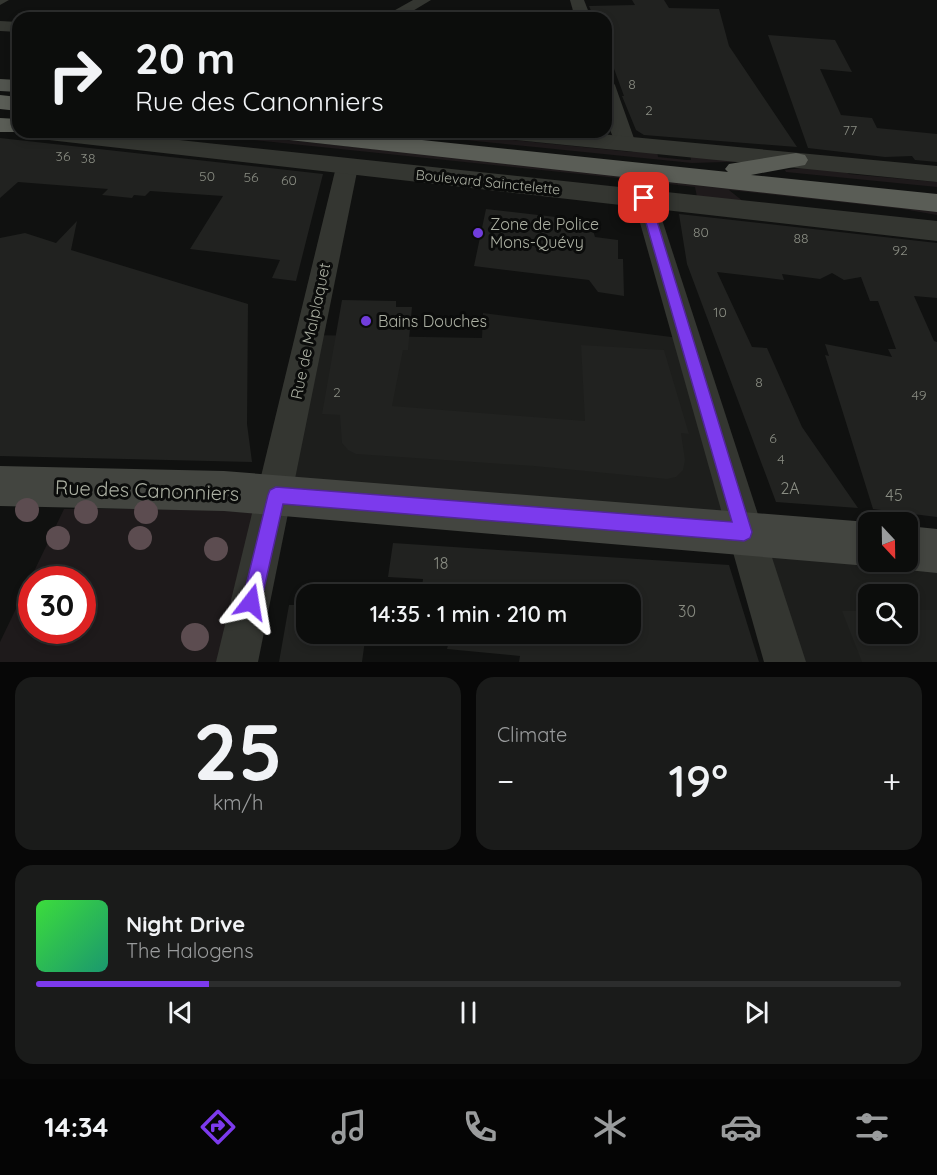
<!DOCTYPE html>
<meta charset="utf-8">
<style>
body{margin:0;font-family:Quicksand,sans-serif;background:#1a1b1a;color:#f1f3f6;height:100vh;display:flex;flex-direction:column;font-size:22px;white-space:nowrap}
*{box-sizing:border-box;margin:0}
p{font-size:20px;color:#9a9c9d}
.icon{flex:none;width:33px;height:33px;fill:none;stroke:currentColor;stroke-width:2;stroke-linecap:round;stroke-linejoin:round}
.map{position:relative;height:662px;overflow:hidden}
.panel{display:flex;flex-direction:column;gap:15px;padding:15px;background:#070707;flex:1}
.panel>*{flex:none}
.hud{position:absolute;left:12px;top:12px;width:600px;height:126px;border-radius:18px;box-shadow:0 3px 9px #0003,0 0 0 2px #2c2d2d;background:#0c0d0c;color:#f1f3f6;overflow:hidden}
.needle{width:39px;rotate:158deg}
.controls{position:absolute;left:858px;top:512px;display:grid;gap:12px}
.controls a{display:grid;place-items:center;width:60px;height:60px;border-radius:12px;background:#0c0d0c;box-shadow:0 3px 9px #0003,0 0 0 2px #2c2d2d;font-size:30px}
.speed{position:absolute;left:18px;top:566px;display:flex;gap:12px;font-size:30px;font-weight:700;text-align:center}
.speed>*{display:grid;place-content:center;width:78px;height:78px;border-radius:50%;background:#0c0d0c;box-shadow:0 3px 9px #0003,0 0 0 2px #2c2d2d;line-height:1}
.speed .limit{border:9px solid #d22;background:#fff;color:#111}
.pin{position:absolute;display:grid;place-items:center;width:51px;height:51px;color:#fff;margin:-26px;border-radius:12px;box-shadow:0 3px 9px #0006}
.me{position:absolute;width:66px;margin:-33px;rotate:14deg;stroke-linejoin:round;filter:drop-shadow(0 0 4px #0008)}
.turn{display:flex;align-items:center;gap:21px;height:126px;padding:0 24px;font-size:27px}
.turn .icon{width:78px;height:78px;stroke-width:2.5}
.turn b{display:block;font-size:42px;line-height:51px}
.big{font-size:45px;font-weight:600;line-height:1.1}
.panel .card{flex:1;display:flex;flex-direction:column;justify-content:center;gap:9px;min-width:0;padding:0 21px;border-radius:18px;background:#1a1b1a}
.panel .dial{align-items:center;gap:0}
.dial b{font-size:78px;line-height:1}
.song{display:flex;align-items:center;gap:18px}
.cover{width:72px;height:72px;border-radius:9px;background:linear-gradient(135deg,hsl(120 70% 55%),hsl(160 70% 35%))}
.played{height:6px;border-radius:3px;background:linear-gradient(90deg,#7c3aed 20%,#2c2d2d 20%)}
.keys{display:flex;justify-content:space-around;direction:ltr}
.heat{display:flex;justify-content:space-between;align-items:center;font-size:33px;direction:ltr}
.panel .tiles{flex:1;display:grid;gap:15px;grid-template-columns:1fr 1fr}
.card:last-child{grid-column:span 2}
.trip{position:absolute;left:296px;top:584px;width:345px;height:60px;border-radius:18px;background:#0c0d0c;box-shadow:0 3px 9px #0003,0 0 0 2px #2c2d2d;font-weight:600;line-height:60px;text-align:center}
.tab-bar{display:flex;height:96px;justify-content:space-around;align-items:center;background:#050505;color:#9a9c9d}
.tab-bar .icon{width:42px;height:42px}
.tab-bar .selected{color:#7c3aed}
.tab-bar b{font-size:27px;color:#f1f3f6}
.map>svg:first-child{display:block}
.built{fill:#1d1e1c;fill-rule:evenodd}
.green{fill:#1e1a1b;fill-rule:evenodd}
.building{fill:#212220}
.lines{fill:none;stroke-linecap:round;stroke-linejoin:round}
.minor{fill:#343631;fill-rule:evenodd}
.tertiary{fill:#343631;fill-rule:evenodd}
.secondary{fill:#434540;fill-rule:evenodd}
.primary{fill:#51544e;fill-rule:evenodd}
.trunk{fill:#5a5d56;fill-rule:evenodd}
.tree{fill:#5c4c50}
.route{fill:#7c3aed;stroke:#51269a;stroke-width:1.5}
.poi-dot{fill:#713ddc;stroke:#0b0c0b;stroke-width:2}
.labels{text-anchor:middle;dominant-baseline:central;stroke-width:6;stroke-linejoin:round;paint-order:stroke}
.number-label{font-size:14px;fill:#898c82}
.far-street-label{font-size:14px;fill:#acb0a3;stroke:#0b0c0b}
.poi-label{font-size:16px;fill:#acb0a3;stroke:#0b0c0b;text-anchor:start}
.street-label{font-size:16px;fill:#acb0a3;stroke:#0b0c0b}
.near-number-label{font-size:16px;fill:#898c82}
.near-street-label{font-size:20px;fill:#acb0a3;stroke:#0b0c0b}
</style>
<div class="map">
<svg width="937" height="662" viewBox="0 0 937 662">
<rect width="100%" height="100%" fill="#101110"/>
<path class="built" d="M 483,313 L 687,339 L 744,532 L 868,544 L 868,561 L 908,561 L 908,548 L 937,551 L 937,662 L 785,662 L 743,532 L 276,495 L 309,335 L 482,338 ZM 868,594 L 908,594 L 908,633 L 868,633 Z"/>
<g class="green">
<polygon points="177,132 212,132 937,208 937,215 903,209 729,190 744,202 697,197 695,187 660,183 660,193 639,191 627,179"/>
<polygon points="388,132 477,132 496,134 503,139 632,152 637,148 657,150 658,157 687,160 691,160 690,153 759,161 692,163"/>
<polygon points="820,166 838,167 849,174 937,182 937,187 786,172 785,170"/>
<path d="M 64,509 L 268,509 L 226,662 L 0,662 L 0,642 ZM 32,579 L 82,579 L 82,630 L 32,630 Z"/>
</g>
<g class="building">
<polygon points="632,0 664,0 669,8 719,9 729,46 797,147 644,135 636,130 622,96 624,96 606,47 606,18 594,18 589,6 635,5"/>
<polygon points="768,35 835,40 852,72 820,69 841,115 872,118 877,128 937,134 937,162 915,160 912,156 885,157 808,148"/>
<polygon points="0,138 323,174 296,281 272,278 280,260 190,249 223,196 150,191 145,196 134,195 132,198 102,195 108,189 18,182 0,198"/>
<polygon points="486,209 590,221 595,237 618,240 618,259 623,259 624,296 598,292 589,280 474,266"/>
<polygon points="679,214 937,243 937,298 914,296 934,341 937,342 937,517 873,509 825,355 829,356 825,344 892,357 888,349 896,349 878,301 870,301 861,277 844,280 832,273 820,279 782,274 784,280 717,272 752,347 767,348 802,427 858,508 776,502 687,264"/>
<polygon points="77,221 71,250 248,304 247,424 252,462 0,456 0,238 25,233 56,243"/>
<polygon points="342,300 396,301 396,307 412,307 408,350 403,350 392,406 585,421 581,345 664,350 689,434 681,433 685,460 683,470 676,477 667,479 534,466 356,454 348,450 342,443 340,415 322,414"/>
<polygon points="393,543 729,565 759,662 519,662 520,656 447,649 449,641 417,638 418,633 630,633 630,594 421,594 423,579 388,577"/>
<polygon points="289,605 306,605 306,633 366,633 362,662 279,662"/>
<polygon points="908,610 937,610 937,662 862,662 842,611 868,611 868,633 908,633"/>
</g>
<g class="lines">
<g class="minor">
<polygon points="0,0 9,0 0,5"/>
<polygon points="413,0 431,0 401,18 381,18"/>
<polygon points="570,0 584,0 591,18 575,18"/>
<polygon points="0,21 18,22 18,32 0,31"/>
<path d="M 606,80 L 612,81 L 615,85 L 636,144 L 633,148 L 626,150 L 619,148 C 605,128 606,103 606,80 Z"/>
<polygon points="347,160 355,162 358,167 258,662 216,662 336,167 339,162"/>
<polygon points="644,191 652,193 655,198 806,662 764,662 633,198 636,193"/>
</g>
<g class="tertiary">
<polygon points="28,132 105,132 937,221 937,241 40,139 32,137"/>
<polygon points="494,132 579,132 937,166 937,182 506,139 498,137"/>
</g>
<g class="secondary">
<polygon points="0,466 224,471 868,522 868,561 879,561 868,566 224,511 0,506"/>
<polygon points="908,526 937,529 937,573 908,570 893,563 892,561 908,561"/>
</g>
<polygon class="primary" points="0,79 18,80 18,92 0,91"/>
<g class="trunk">
<polygon points="0,95 18,97 18,111 0,109"/>
<polygon points="0,118 18,119 18,132 22,132 0,132"/>
<polygon points="268,132 346,132 728,172 725,169 729,164 796,153 805,155 808,160 805,165 751,175 937,194 937,212 280,139 272,137"/>
</g>
</g>
<g class="tree">
<circle cx="27" cy="510" r="12"/>
<circle cx="86" cy="512" r="12"/>
<circle cx="146" cy="512" r="12"/>
<circle cx="58" cy="538" r="12"/>
<circle cx="140" cy="538" r="12"/>
<circle cx="216" cy="549" r="12"/>
<circle cx="195" cy="637" r="14"/>
</g>
<polygon class="route" points="644,195 650,198 752,532 750,538 744,541 283,504 261,602 258,609 251,612 245,609 242,602 268,495 270,490 276,487 732,522 639,198"/>
<g class="poi-dot">
<circle cx="478" cy="233" r="6"/>
<circle cx="366" cy="321" r="6"/>
</g>
<g class="labels">
<g class="number-label">
<text x="632" y="84">8</text>
<text x="649" y="110">2</text>
<text x="850" y="130">77</text>
<text x="63" y="156">36</text>
<text x="88" y="158">38</text>
<text x="207" y="176">50</text>
<text x="251" y="177">56</text>
<text x="289" y="180">60</text>
<text x="701" y="232">80</text>
<text x="801" y="238">88</text>
<text x="900" y="250">92</text>
<text x="720" y="312">10</text>
<text x="759" y="382">8</text>
<text x="337" y="392">2</text>
<text x="919" y="395">49</text>
<text x="773" y="438">6</text>
<text x="781" y="459">4</text>
</g>
<g class="far-street-label">
<text transform="translate(488 182) rotate(6)">Boulevard Sainctelette</text>
</g>
<g class="poi-label">
<text x="490" y="224">Zone de Police<tspan x="490" dy="18">Mons-Quévy</tspan></text>
<text x="378" y="321">Bains Douches</text>
</g>
<g class="street-label">
<text transform="translate(310 331) rotate(-78)">Rue de Malplaquet</text>
</g>
<g class="near-number-label">
<text x="790" y="488">2A</text>
<text x="894" y="495">45</text>
<text x="441" y="563">18</text>
<text x="687" y="611">30</text>
</g>
<g class="near-street-label">
<text transform="translate(147 490) rotate(2)">Rue des Canonniers</text>
</g>
</g>
</svg>
<div class="controls">
<a><svg class="needle" viewBox="-14 -14 28 28"><path d="M0-13l5 13h-10z" fill="#e53935"/><path d="M0 13l5-13h-10z" fill="#9a9c9d"/></svg></a>
<a><svg class="icon" aria-label="search" viewBox="0 0 24 24"><circle cx="10" cy="10" r="6"/><path d="M15 15l6 6"/></svg></a>
</div>
<div class="speed"><div class="limit">30</div></div>
<div class="pin" style="left:644px;top:198px;background:#d93025"><svg class="icon" aria-label="arrive" viewBox="0 0 24 24"><path d="M6 21V4h12l-3 4 3 4H6"/></svg></div>
<svg class="me" style="left:251px;top:602px" viewBox="-20 -20 40 40"><path d="M0-17L14 15 0 8-14 15z" fill="#7c3aed" stroke="#fff" stroke-width="4"/></svg>
<div class="trip">14:35 · 1 min · 210 m</div>
<div class="hud">
<div class="turn"><svg class="icon" aria-label="right" viewBox="0 0 24 24"><path d="M7 20v-9h11M14 6l5 5-5 5"/></svg><div><b>20 m</b>Rue des Canonniers</div></div>
</div>
</div>
<section class="panel">
<div class="tiles">
<div class="card dial"><b>25</b><p>km/h</p></div>
<div class="card"><p>Climate</p>
<div class="heat"><a>−</a><b class="big">19°</b><a>+</a></div>
</div>
<div class="card">
<div class="song"><i class="cover"></i><div><b>Night Drive</b><p>The Halogens</p></div></div>
<div class="played"></div>
<div class="keys"><svg class="icon" aria-label="previous" viewBox="0 0 24 24"><path d="M18 5L8 12l10 7zM5 5v14"/></svg><svg class="icon" aria-label="pause" viewBox="0 0 24 24"><path d="M8 5v14M16 5v14"/></svg><svg class="icon" aria-label="next" viewBox="0 0 24 24"><path d="M6 5l10 7-10 7zM19 5v14"/></svg></div>
</div>
</div>
</section>
<nav class="tab-bar">
<b>14:34</b>
<svg class="icon selected" aria-label="directions" viewBox="0 0 24 24"><path d="M12 3l9 9-9 9-9-9zM9 14v-3h6M13 9l2 2-2 2"/></svg>
<svg class="icon" aria-label="music" viewBox="0 0 24 24"><path d="M9 18V5l10-2v13"/><circle cx="6" cy="18" r="3"/><circle cx="16" cy="16" r="3"/></svg>
<svg class="icon" aria-label="phone" viewBox="0 0 24 24"><path d="M5 4h4l2 5-3 2q2 4 5 5l2-3 5 2v4C11 20 4 13 5 4z"/></svg>
<svg class="icon" aria-label="climate" viewBox="0 0 24 24"><path d="M12 3v18M4 7l16 10M4 17L20 7"/></svg>
<svg class="icon" aria-label="car" viewBox="0 0 24 24"><path d="M5 17H2v-5l4-1 3-4h7l3 4 3 1v5h-3M9 17h6M6 11h13"/><circle cx="7" cy="17" r="2"/><circle cx="17" cy="17" r="2"/></svg>
<svg class="icon" aria-label="filters" viewBox="0 0 24 24"><path d="M4 7h16M4 17h16"/><circle cx="9" cy="7" r="2"/><circle cx="15" cy="17" r="2"/></svg>
</nav>
